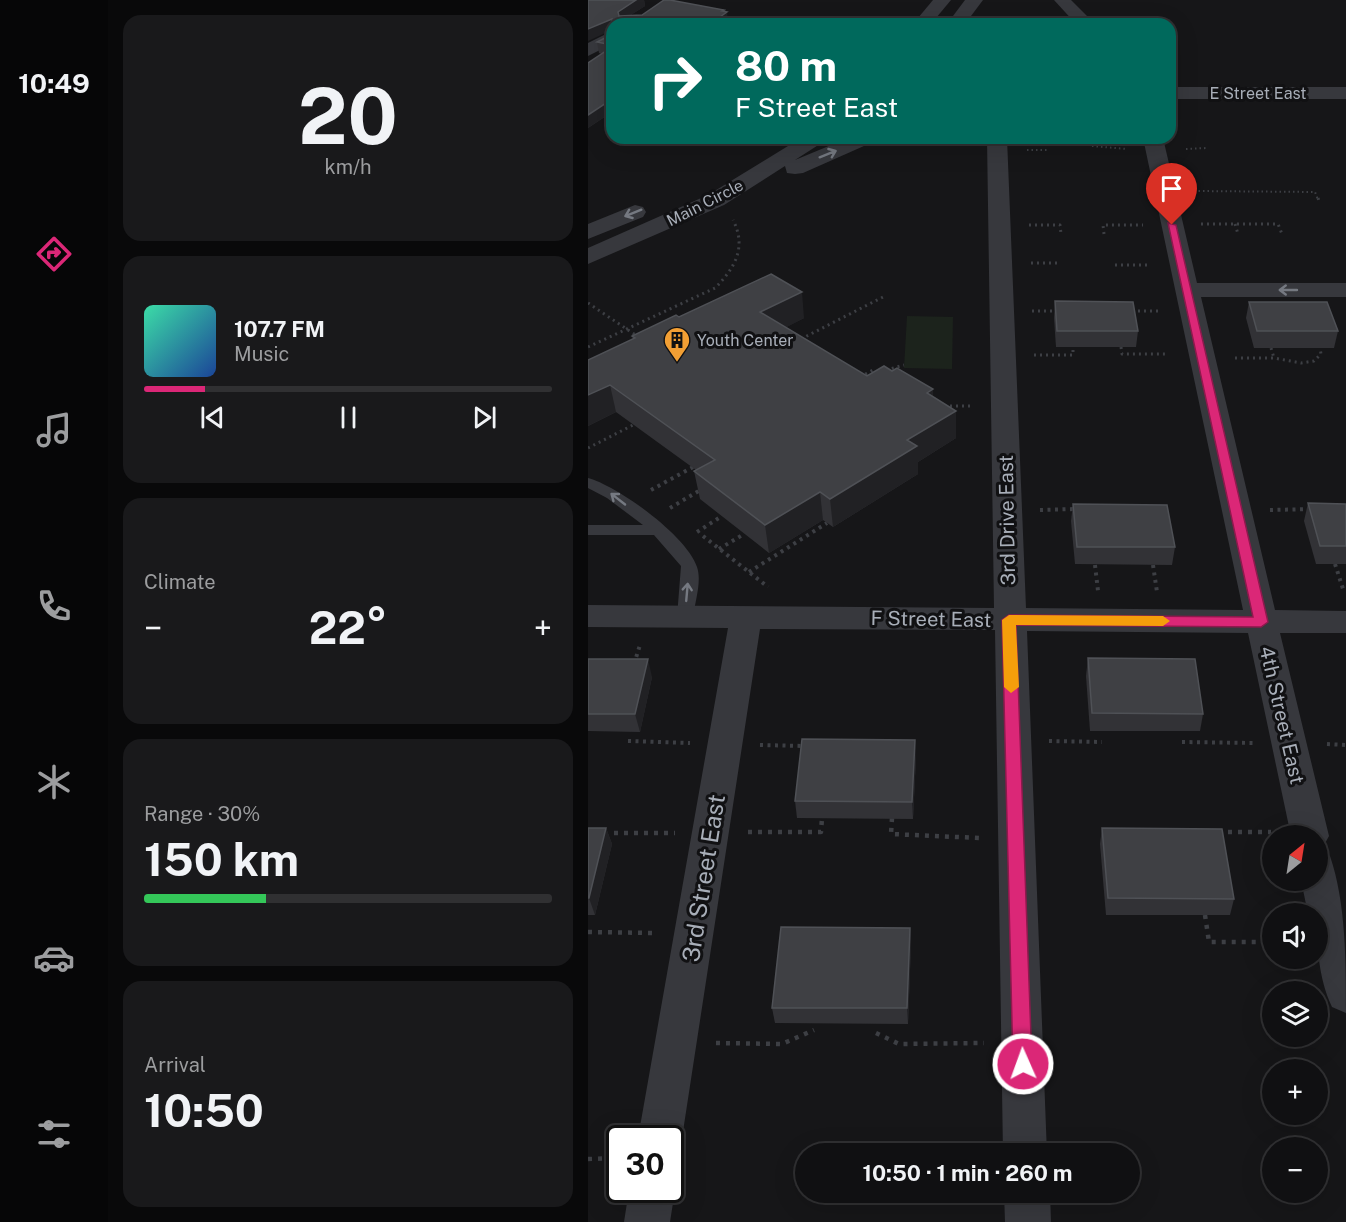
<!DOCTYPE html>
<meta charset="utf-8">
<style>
body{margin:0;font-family:"Public Sans",sans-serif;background:#19191b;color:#f1f3f6;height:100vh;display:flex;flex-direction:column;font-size:22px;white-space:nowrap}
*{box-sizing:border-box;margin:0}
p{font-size:20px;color:#9c9d9f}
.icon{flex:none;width:33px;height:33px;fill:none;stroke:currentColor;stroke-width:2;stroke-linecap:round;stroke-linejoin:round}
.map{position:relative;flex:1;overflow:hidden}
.details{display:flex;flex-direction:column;gap:15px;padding:15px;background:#09090a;width:480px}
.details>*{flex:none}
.banner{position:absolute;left:18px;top:18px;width:570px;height:126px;border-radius:18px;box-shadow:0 6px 24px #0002,0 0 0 2px #303032;background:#00695c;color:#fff;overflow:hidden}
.needle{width:39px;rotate:30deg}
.tools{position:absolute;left:674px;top:825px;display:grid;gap:12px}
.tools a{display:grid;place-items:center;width:66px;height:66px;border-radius:50%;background:#101012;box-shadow:0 6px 24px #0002,0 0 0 2px #303032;font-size:30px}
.speed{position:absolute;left:18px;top:1125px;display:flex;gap:12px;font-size:30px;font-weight:700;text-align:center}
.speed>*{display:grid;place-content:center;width:78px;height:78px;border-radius:50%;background:#101012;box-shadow:0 6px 24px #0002,0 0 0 2px #303032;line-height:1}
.speed .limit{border:3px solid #111;border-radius:9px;background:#fff;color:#111}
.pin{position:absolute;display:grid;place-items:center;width:51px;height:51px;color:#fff;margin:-62px -26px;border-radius:50% 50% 50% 0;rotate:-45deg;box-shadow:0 0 6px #0007}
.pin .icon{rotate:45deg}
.me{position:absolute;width:66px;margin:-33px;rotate:358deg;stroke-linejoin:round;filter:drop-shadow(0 0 4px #0008)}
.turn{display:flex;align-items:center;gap:21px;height:126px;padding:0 30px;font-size:27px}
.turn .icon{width:78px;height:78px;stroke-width:2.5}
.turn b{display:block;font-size:42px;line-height:51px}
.big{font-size:45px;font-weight:700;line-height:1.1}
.details .card{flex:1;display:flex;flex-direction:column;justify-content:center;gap:9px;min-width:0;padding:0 21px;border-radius:18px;background:#19191b}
.details .dial{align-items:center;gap:0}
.dial b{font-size:78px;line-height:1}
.song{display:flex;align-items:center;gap:18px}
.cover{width:72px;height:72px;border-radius:9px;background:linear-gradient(135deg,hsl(160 70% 55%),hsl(220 70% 35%))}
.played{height:6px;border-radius:3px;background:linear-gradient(90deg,#db2777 15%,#303032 15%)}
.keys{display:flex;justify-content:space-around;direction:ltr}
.heat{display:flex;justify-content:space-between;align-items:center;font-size:33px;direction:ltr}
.charge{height:9px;border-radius:4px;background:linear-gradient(90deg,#34c759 30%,#303032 0)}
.trip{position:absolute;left:207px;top:1143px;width:345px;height:60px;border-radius:30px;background:#101012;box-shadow:0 6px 24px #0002,0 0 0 2px #303032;font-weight:700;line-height:60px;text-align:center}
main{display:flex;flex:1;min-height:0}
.tabs{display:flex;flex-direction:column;width:108px;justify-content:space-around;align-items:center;background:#060607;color:#9c9d9f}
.tabs .icon{width:42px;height:42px}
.tabs .active{color:#db2777}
.tabs b{font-size:27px;color:#f1f3f6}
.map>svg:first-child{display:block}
.green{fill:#1c231c}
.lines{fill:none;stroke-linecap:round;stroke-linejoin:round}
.path-far3{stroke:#3d3f44;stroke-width:2;stroke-dasharray:1.5 3;stroke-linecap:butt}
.path-far2{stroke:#3d3f44;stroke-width:3;stroke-dasharray:2 4;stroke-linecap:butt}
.path-far1{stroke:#3d3f44;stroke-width:4;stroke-dasharray:3 4.5;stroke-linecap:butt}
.path{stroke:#3d3f44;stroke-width:4.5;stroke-dasharray:4 6;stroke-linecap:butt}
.service{fill:#37383d;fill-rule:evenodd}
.minor{fill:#37383d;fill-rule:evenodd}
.tertiary{fill:#37383d;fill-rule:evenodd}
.wall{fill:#323236}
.shaded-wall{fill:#212124}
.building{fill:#3f4044;stroke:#4f5156;stroke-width:1.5}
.oneway{stroke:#757981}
.route{fill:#db2777;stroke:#8e194d;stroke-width:1.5}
.slow{fill:#f59e0b}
.labels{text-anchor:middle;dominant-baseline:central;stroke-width:6;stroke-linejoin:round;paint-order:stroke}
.far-street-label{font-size:16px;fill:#a8aeb8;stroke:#111113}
.far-poi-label{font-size:16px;fill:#a8aeb8;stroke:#111113;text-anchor:start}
.street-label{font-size:20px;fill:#a8aeb8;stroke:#111113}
.near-street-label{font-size:24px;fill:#a8aeb8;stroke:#111113}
</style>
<main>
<nav class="tabs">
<b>10:49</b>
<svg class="icon active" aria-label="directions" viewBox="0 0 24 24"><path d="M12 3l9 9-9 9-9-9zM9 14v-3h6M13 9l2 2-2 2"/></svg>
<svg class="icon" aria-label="music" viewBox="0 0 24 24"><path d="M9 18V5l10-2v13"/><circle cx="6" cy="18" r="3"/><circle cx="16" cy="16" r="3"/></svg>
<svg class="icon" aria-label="phone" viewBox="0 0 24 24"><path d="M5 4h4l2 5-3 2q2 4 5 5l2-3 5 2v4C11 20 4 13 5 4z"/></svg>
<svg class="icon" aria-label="climate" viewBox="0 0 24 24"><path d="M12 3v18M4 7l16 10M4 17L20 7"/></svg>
<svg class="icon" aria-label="car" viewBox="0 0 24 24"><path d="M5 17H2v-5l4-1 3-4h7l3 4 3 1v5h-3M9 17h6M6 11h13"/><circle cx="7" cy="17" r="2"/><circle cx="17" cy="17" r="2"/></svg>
<svg class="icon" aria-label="filters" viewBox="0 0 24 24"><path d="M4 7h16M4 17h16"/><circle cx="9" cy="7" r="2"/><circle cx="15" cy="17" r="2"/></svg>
</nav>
<section class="details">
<div class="card dial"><b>20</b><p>km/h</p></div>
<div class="card">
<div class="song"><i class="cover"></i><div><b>107.7 FM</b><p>Music</p></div></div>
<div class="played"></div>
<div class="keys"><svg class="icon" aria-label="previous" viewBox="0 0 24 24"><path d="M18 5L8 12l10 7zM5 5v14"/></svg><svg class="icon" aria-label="pause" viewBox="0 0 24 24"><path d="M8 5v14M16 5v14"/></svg><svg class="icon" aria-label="next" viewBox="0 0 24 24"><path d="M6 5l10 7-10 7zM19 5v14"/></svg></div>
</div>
<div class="card"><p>Climate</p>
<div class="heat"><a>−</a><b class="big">22°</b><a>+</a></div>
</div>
<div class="card"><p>Range · 30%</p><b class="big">150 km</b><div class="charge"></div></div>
<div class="card"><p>Arrival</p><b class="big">10:50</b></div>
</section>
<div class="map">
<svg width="758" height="1222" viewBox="0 0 758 1222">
<rect width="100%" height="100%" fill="#161618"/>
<polygon class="green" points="319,316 365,317 364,369 316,368"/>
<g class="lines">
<g class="path-far3">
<polyline points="504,146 539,149"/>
<polyline points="598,149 619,148"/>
<polyline points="439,150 459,150"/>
<polyline points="606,191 727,192 730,200"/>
</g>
<g class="path-far2">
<polyline points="730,198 731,201"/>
<polyline points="613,224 690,224 694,234"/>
<polyline points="647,224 650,234"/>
<polyline points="441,225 472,225 473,234"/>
<polyline points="516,234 515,225 555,225"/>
<polyline points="443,263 469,263"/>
<polyline points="527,265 562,265"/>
<polyline points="0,303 49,336"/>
<polyline points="444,311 470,311"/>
<polyline points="544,311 573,311"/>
<polyline points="213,339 295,297"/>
<path d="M 0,347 L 127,288 C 147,268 159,247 145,220"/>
<polyline points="533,347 534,354 580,354"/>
<polyline points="683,348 686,358"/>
<polyline points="446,355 485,355 485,347"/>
<polyline points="647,358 686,358 713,363 726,361 733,354 732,348"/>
<polyline points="298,370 316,365"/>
<polyline points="272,377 285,370 289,372"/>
<polyline points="356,406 385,406"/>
<polyline points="0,448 49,423"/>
</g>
<g class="path-far1">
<polyline points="63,490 105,467"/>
<polyline points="82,508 114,489"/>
<polyline points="452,510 487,509"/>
<polyline points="682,510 723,509"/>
<polyline points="109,532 134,516"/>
<polyline points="115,536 180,587"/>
<polyline points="131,549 156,534"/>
<polyline points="747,564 756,592"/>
<polyline points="507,565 510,591"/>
<polyline points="565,565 569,592"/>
<polyline points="161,572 239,523"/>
<polyline points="46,664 52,645"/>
<polyline points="40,741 102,743"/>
<polyline points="461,741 514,742"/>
<polyline points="594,742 666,743"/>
<polyline points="739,744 758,745"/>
<polyline points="172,745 216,746"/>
</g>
<g class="path">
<polyline points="304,818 303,834 391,838"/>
<polyline points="160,832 233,832 234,818"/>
<polyline points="630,832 683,832"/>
<polyline points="26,833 87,833"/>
<polyline points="617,915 621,942 684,942"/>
<polyline points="0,932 68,933"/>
<polyline points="288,1033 311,1044 396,1043"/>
<polyline points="128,1043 194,1044 226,1030"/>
<polyline points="0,1159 32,1158"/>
</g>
<path class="service" d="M 0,478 C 30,486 99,536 109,567 C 114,581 107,602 105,617 L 103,621 L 91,621 L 89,617 L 93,566 L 66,535 L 0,535 L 0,525 L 55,525 L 19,498 L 0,488 Z"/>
<g class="minor">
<polygon points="466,0 483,0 507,24 488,24"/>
<polygon points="24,31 24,44 0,56 0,43"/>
<polygon points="399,138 419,138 438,608 655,610 555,138 575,138 609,283 758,283 758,297 613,297 687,610 758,611 758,633 692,633 741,836 735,847 729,849 729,836 703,836 660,633 439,631 459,1154 415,1154 407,630 172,629 94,1138 88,1154 82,1156 82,1138 50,1138 140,628 0,627 0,605 406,608"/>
<path d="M 729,851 L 742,856 C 758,903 758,961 758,1013 L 744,1007 C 730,977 729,946 729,914 L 720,914 L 713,880 L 729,880 Z"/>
<polygon points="82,1180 87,1190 82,1222 36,1222 41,1190 82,1190"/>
<polygon points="416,1192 462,1192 463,1222 417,1222"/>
</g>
<g class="tertiary">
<polygon points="345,0 363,0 343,24 325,24"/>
<polygon points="377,0 395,0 377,24 359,24"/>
<rect x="582" y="87" width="176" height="12"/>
<polygon points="213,138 238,138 235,142 207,160 260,138 288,138 285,142 215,173 207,174 199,173 197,166 136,205 0,264 0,248 120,195"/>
<polygon points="47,205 55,207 58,212 55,217 0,239 0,224"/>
</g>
</g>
<g class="wall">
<polygon points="0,0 56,0 57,6 41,16 137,12 140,22 24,24 24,112 0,128 14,54 11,53 9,42 23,35 23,31"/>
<polygon points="467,301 550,331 548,347 468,347 466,318"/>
<polygon points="661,302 750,331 746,348 666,348 658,318"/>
<polygon points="91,317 216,318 198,327 279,376 345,397 368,438 330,462 330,474 245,527 235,520 181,553 112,499 106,471 108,470 28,412 0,426 0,360 45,339 44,336"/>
<polygon points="720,503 758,504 758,564 728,564 716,521"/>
<polygon points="485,504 587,547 584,565 487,564 483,521"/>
<polygon points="500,658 615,714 612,731 502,731 498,676"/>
<polygon points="0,659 64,677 52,732 0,731"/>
<polygon points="328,757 325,819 209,818 207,801"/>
<polygon points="0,828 18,828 24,844 7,915 0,915"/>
<polygon points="514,828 646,899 642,915 518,915 512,844"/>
<polygon points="322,928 323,944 320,1024 187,1023 184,1008"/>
</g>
<g class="shaded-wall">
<polygon points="48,0 56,0 57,6 32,22 30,12"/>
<polygon points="136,10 137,14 139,12 140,22 138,24 122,24"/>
<polygon points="24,19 24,30 0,41 0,29"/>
<polygon points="24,99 24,112 0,128 0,115"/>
<polygon points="214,292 216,318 176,339 172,312"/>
<polygon points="22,385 28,412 0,426 0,395"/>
<polygon points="345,389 346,417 339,393"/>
<polygon points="368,411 368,438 330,462 330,474 245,527 242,499 319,440"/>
<polygon points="232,492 235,520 181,553 177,525"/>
<polygon points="60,659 64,677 52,732 47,714"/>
<polygon points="327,740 328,757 325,819 324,802"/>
<polygon points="18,828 24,844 7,915 1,898"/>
<polygon points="322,928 323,944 320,1024 319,1008"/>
</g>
<g class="building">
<polygon points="0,0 48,0 30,12 31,16 54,15 76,0 82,0 136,10 134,11 139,12 122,24 24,24 24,45 9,42 23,35 24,19 0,29"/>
<polygon points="24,47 24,99 0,115 0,63"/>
<polygon points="183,274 214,292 172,312 279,376 296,366 304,371 309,368 345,389 339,393 368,411 319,440 329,446 242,499 232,492 177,525 106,471 127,460 22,385 0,395 0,360 47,338 44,336 88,315 91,317"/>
<polygon points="467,301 545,302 550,331 469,331"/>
<polygon points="661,302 739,302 750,331 669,331"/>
<polygon points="720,503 758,504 758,546 732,546"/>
<polygon points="485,504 579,505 587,547 489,547"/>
<polygon points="500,658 607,659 615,714 504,713"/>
<polygon points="0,659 60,659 47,714 0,714"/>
<polygon points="214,739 327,740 324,802 207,801"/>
<polygon points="0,828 18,828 1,898 0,898"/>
<polygon points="514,828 634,829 646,899 520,898"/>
<polygon points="193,927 322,928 319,1008 184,1008"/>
</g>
<defs><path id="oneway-shaft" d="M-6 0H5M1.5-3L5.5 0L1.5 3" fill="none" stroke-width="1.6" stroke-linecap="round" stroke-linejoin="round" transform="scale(1.5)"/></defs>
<g class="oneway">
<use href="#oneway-shaft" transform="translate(240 154) rotate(-22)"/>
<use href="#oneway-shaft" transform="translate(45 213) rotate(158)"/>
<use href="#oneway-shaft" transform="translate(700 290) rotate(180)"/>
<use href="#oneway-shaft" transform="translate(30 499) rotate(-142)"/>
<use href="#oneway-shaft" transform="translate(99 592) rotate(-85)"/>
</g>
<polygon class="route" points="580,223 588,225 680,622 673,627 428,625 444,1064 441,1070 435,1073 428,1070 425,1064 414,620 421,615 665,617"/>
<polygon class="slow" points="421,615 575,616 582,621 575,626 428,625 431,687 423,693 416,687 414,620"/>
<defs>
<g id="building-pin" transform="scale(1.35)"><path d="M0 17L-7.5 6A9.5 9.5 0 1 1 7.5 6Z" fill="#f29f34" stroke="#111113"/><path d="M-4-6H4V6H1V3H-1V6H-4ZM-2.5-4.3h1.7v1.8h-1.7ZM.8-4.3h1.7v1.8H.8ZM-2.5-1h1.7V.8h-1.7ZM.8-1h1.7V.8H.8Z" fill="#111"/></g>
</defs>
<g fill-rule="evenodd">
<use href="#building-pin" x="89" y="340"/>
</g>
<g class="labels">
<g class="far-street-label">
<text x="670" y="93">E Street East</text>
<text transform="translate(117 203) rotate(-27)">Main Circle</text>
</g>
<g class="far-poi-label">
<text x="109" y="340">Youth Center</text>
</g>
<g class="street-label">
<text transform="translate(419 520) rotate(-91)">3rd Drive East</text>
<text transform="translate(343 619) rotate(1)">F Street East</text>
<text transform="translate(694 715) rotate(77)">4th Street East</text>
</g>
<g class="near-street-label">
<text transform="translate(115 878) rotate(-81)">3rd Street East</text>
</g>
</g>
</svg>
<div class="tools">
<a><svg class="needle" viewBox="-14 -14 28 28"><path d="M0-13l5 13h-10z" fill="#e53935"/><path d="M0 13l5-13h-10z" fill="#9c9d9f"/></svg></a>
<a><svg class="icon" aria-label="sound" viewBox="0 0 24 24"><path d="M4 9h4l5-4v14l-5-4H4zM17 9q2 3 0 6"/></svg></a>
<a><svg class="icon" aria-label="layers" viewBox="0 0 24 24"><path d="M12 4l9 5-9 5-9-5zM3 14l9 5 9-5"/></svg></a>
<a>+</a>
<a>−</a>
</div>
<div class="speed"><div class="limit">30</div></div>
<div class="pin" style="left:584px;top:225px;background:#d93025"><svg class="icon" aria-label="arrive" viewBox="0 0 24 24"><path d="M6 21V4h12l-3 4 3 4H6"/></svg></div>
<svg class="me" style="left:435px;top:1064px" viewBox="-20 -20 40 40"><circle r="17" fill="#db2777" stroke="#fff" stroke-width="3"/><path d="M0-11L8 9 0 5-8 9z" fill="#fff"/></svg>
<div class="trip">10:50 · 1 min · 260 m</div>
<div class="banner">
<div class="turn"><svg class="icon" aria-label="right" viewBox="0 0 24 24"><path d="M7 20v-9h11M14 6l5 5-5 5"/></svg><div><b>80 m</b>F Street East</div></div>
</div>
</div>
</main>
